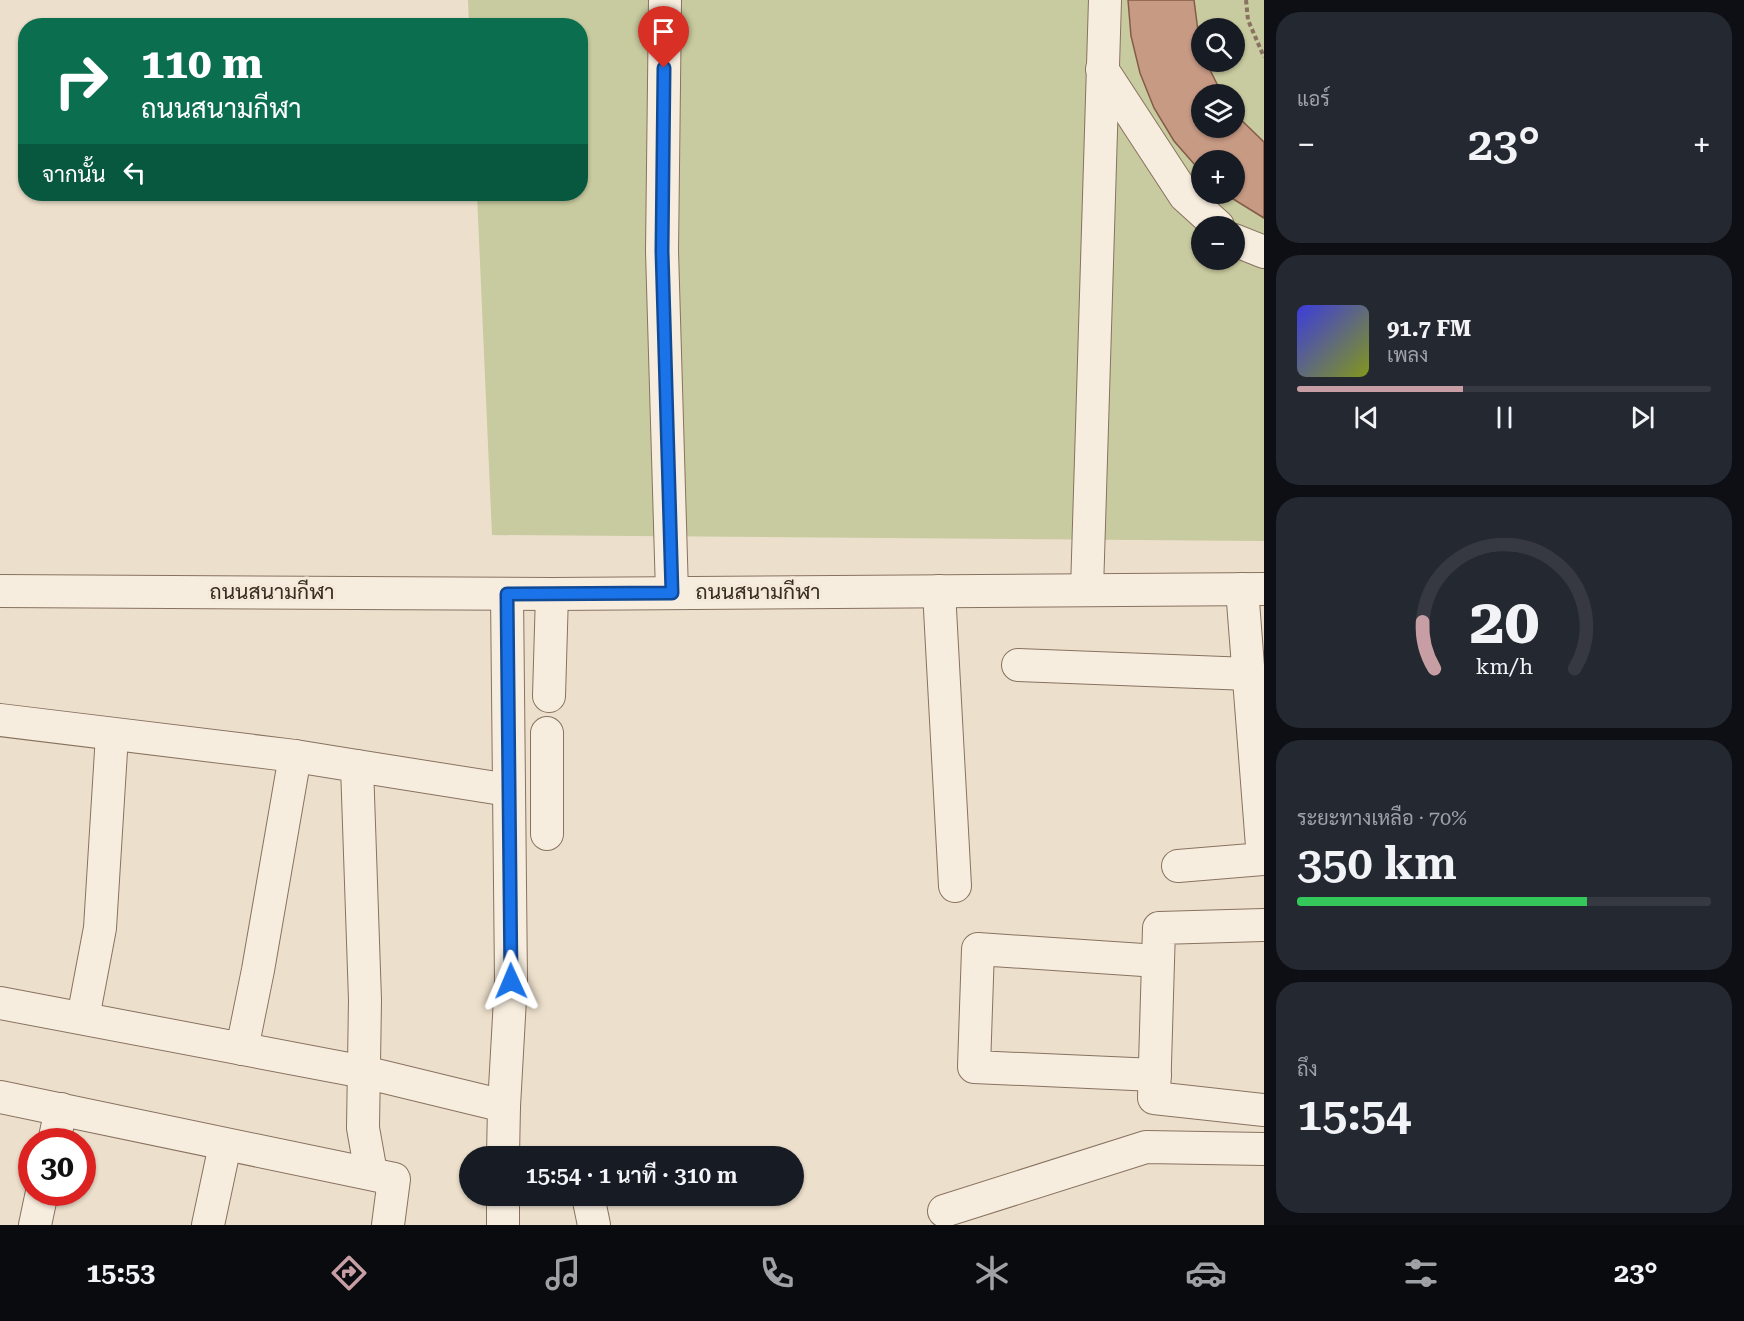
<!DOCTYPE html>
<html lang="th">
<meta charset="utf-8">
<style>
body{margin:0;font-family:"Roboto Serif",Sarabun,serif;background:#242831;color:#f1f3f6;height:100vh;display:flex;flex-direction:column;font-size:22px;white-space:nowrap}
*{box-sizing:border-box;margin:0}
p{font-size:20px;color:#9ea1a6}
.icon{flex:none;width:33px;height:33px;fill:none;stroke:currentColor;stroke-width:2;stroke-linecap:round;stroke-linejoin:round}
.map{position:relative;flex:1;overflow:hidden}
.panel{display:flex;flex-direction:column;gap:12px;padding:12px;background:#0d0f14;width:480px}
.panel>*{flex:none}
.guide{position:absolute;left:18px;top:18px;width:570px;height:183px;border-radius:24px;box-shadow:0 2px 4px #0004;background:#0b6e4f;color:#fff;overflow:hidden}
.fabs{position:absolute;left:1191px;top:18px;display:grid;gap:12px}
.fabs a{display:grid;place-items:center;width:54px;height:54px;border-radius:50%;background:#171b24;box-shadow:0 2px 4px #0004;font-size:30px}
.speed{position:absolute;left:18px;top:1128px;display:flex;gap:12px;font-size:30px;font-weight:700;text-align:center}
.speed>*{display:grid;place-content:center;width:78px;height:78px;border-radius:50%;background:#171b24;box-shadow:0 2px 4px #0004;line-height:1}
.speed .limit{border:9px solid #d22;background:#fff;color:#111}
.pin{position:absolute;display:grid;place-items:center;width:51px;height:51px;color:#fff;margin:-62px -26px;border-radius:50% 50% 50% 0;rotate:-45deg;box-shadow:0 0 6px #0007}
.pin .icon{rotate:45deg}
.me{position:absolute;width:66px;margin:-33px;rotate:359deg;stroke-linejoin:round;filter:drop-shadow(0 0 4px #0008)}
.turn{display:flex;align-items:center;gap:21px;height:126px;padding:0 24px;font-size:27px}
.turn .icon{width:78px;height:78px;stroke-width:2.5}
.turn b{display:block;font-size:42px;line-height:51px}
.then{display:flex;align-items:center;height:57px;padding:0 24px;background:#0003;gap:12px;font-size:22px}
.big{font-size:45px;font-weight:600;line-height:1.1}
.panel .card{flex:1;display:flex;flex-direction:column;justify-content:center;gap:9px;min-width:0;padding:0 21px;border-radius:24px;background:#242831}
.panel .dial{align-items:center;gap:0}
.dial svg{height:156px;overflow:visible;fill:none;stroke:#363941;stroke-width:7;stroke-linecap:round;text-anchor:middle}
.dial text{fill:#f1f3f6;stroke:none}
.song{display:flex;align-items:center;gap:18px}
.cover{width:72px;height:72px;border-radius:9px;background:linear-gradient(135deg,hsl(240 70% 55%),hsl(70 70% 35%))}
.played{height:6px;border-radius:3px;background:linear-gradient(90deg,#c69ea3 40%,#363941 40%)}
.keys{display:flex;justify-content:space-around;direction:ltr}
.heat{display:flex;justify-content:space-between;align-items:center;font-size:33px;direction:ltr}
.charge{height:9px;border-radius:4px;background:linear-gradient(90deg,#34c759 70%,#363941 0)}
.trip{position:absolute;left:459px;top:1146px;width:345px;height:60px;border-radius:30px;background:#171b24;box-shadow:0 2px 4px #0004;font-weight:600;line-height:60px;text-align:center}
.dock{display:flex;height:96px;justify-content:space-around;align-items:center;background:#090b0e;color:#9ea1a6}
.dock .icon{width:42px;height:42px}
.dock .selected{color:#c69ea3}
.dock b{font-size:27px;color:#f1f3f6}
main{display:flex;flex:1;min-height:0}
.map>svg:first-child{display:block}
.green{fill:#c8ca9f;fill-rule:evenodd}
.building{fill:#c79a84;stroke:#855b48;stroke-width:1.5}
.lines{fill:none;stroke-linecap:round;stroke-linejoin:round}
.minor-casing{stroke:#887260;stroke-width:34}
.path{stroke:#887260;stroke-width:4;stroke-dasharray:4.5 3;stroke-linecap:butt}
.minor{stroke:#f7edde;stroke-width:32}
.route-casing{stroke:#114b97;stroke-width:15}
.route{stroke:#1a73e8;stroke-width:10}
.labels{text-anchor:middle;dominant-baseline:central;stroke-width:6;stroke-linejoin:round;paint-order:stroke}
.street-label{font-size:21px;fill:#3a2c22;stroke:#f4eada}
</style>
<main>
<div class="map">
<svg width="1264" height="1225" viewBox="0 0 1264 1225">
<rect width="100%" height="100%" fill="#ecdfcb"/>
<path class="green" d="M 468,0 L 1264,0 L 1264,541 L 492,535 L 477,194 L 580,194 L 580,26 L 469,25 ZM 1202,28 L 1234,28 L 1234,62 L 1202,62 ZM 1202,94 L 1234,94 L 1234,128 L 1202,128 ZM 1202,160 L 1234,160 L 1234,194 L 1202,194 ZM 1202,226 L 1234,226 L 1234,260 L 1202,260 Z"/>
<polygon class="building" points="1128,0 1194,0 1202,62 1206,62 1222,94 1202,94 1202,128 1234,128 1234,113 1264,142 1264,218 1225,194 1234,194 1234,160 1202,160 1202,173 1174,141 1154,108 1140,73 1131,36"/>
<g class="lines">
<g class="minor-casing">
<g id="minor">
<polyline points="665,0 662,251 672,593"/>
<polyline points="1102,69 1185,196 1218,226"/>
<polyline points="1234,240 1264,252"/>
<polyline points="1087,590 1105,0"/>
<polyline points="0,591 552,594 1264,589"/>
<polyline points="939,591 955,886"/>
<polyline points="1018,665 1249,674"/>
<polyline points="549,696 552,594"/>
<polyline points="0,720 295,756 357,766 365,1000 363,1128 371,1173"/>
<polyline points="357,766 508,790"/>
<polyline points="547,834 547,733"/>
<polyline points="1178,866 1263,859 1242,589"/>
<polyline points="1264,925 1159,928 1154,1098 1264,1110"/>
<polyline points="0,1003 364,1072 504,1106"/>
<polyline points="83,1018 100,928 112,735"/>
<polyline points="242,1049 258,970 295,756"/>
<polyline points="1155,1075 974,1067 978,949 1158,961"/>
<polyline points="0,1097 394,1179 388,1225"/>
<polyline points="54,1142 61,1109"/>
<polyline points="503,1156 504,1106 511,981 507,594"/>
<polyline points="588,1196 594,1225"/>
<polyline points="944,1211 1146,1147 1264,1149"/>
<polyline points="35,1225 42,1192"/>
<polyline points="208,1225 225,1145"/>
<polyline points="503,1225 503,1196"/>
</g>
</g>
<polyline class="path" points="1246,0 1248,20 1264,57"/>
<use href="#minor" class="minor"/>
</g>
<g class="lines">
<g class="route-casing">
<polyline id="route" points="511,981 507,594 672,593 662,251 664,68"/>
</g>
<use href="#route" class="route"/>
</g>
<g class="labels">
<g class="street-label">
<text x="272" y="592">ถนนสนามกีฬา</text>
<text x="758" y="592">ถนนสนามกีฬา</text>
</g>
</g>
</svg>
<div class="fabs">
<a><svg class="icon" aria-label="search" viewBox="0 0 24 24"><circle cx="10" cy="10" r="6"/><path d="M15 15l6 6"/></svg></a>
<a><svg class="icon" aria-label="layers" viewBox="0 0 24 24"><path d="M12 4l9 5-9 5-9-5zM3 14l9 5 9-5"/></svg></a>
<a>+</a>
<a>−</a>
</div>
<div class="speed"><div class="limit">30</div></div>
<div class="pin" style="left:664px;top:68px;background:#d93025"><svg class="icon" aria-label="arrive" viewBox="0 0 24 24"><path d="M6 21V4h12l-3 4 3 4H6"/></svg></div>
<svg class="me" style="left:511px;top:981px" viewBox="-20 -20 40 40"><path d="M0-17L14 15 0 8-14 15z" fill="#1a73e8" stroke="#fff" stroke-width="4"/></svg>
<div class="trip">15:54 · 1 นาที · 310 m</div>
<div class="guide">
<div class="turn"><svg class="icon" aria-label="right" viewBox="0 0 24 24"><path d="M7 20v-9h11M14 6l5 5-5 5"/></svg><div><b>110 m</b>ถนนสนามกีฬา</div></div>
<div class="then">จากนั้น<svg class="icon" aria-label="left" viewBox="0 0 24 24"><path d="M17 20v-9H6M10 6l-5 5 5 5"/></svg></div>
</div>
</div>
<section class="panel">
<div class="card"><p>แอร์</p>
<div class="heat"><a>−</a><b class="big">23°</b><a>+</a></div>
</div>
<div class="card">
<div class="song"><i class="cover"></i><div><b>91.7 FM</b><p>เพลง</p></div></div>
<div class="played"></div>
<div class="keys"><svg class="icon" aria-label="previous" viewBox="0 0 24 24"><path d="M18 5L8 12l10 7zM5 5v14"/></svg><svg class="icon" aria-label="pause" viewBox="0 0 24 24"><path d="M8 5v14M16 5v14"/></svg><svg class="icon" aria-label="next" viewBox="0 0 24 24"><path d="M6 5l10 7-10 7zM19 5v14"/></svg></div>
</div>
<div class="card dial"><svg viewBox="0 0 100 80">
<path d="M14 69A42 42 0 1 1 86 69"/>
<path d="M14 69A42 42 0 0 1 8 45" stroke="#c69ea3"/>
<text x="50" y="56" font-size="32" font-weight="700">20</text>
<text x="50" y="72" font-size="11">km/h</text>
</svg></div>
<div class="card"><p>ระยะทางเหลือ · 70%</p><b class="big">350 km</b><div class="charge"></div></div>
<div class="card"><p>ถึง</p><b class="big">15:54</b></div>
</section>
</main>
<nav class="dock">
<b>15:53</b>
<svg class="icon selected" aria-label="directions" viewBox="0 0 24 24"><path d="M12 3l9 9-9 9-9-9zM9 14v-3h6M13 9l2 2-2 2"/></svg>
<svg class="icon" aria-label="music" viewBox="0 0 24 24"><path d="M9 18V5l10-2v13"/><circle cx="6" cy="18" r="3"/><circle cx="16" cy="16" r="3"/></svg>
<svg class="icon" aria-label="phone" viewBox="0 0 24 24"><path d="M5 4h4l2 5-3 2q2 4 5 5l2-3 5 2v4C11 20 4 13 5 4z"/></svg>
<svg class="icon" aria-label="climate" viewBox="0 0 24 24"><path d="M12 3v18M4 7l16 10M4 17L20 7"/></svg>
<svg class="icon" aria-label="car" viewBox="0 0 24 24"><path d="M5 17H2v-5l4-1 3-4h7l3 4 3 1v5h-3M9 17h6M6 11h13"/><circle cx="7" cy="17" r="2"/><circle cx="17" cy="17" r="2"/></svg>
<svg class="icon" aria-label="filters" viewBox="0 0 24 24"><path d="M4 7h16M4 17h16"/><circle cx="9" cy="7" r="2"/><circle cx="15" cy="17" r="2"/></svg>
<b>23°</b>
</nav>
